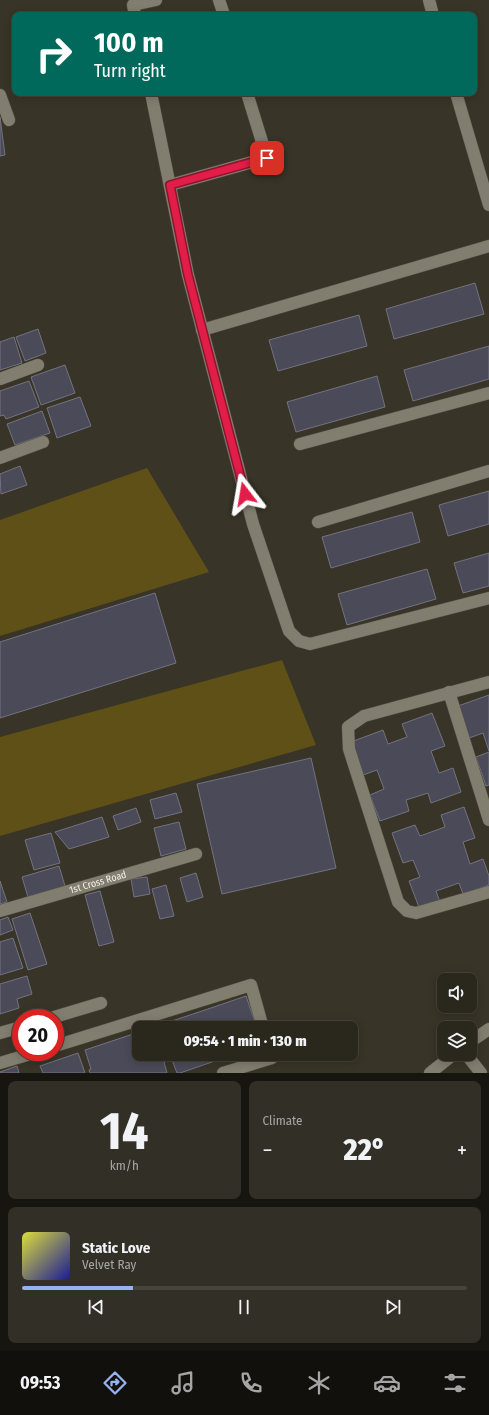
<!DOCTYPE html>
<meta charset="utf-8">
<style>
body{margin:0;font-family:"Fira Sans Condensed",sans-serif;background:#322f26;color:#f1f3f6;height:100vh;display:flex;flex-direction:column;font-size:15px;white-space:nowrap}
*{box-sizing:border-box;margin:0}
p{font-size:13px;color:#a5a5a4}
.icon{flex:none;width:22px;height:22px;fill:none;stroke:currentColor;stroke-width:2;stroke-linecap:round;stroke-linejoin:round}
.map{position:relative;height:1073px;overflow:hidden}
.drawer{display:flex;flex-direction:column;gap:8px;padding:8px;background:#171510;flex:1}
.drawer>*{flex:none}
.guide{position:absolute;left:12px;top:12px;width:465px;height:84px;border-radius:8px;box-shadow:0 2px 10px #0003,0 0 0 1px #46443b;background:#00695c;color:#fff;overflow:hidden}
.controls{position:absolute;left:437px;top:973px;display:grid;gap:8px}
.controls a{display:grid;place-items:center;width:40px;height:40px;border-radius:8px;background:#2a271d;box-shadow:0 2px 10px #0003,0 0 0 1px #46443b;font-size:20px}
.speed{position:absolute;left:12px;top:1009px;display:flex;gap:8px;font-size:20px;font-weight:700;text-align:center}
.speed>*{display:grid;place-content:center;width:52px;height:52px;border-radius:50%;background:#2a271d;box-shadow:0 2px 10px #0003,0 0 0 1px #46443b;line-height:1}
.speed .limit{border:6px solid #d22;background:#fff;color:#111}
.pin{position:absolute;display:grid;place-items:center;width:34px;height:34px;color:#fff;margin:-17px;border-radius:8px;box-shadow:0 2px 6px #0006}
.me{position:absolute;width:44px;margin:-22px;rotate:346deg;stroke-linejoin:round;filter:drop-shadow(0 0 3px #0008)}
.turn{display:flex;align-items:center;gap:14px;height:84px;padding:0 16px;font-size:18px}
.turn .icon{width:52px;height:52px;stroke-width:2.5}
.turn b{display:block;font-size:28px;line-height:34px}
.big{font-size:30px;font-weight:800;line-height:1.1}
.drawer .tile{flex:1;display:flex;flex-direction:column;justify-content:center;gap:6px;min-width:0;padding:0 14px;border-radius:8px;background:#322f26}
.drawer .dial{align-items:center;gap:0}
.dial b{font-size:52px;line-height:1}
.song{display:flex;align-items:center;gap:12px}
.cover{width:48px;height:48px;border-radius:6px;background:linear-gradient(135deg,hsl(60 70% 55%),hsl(240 70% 35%))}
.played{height:4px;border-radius:2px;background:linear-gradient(90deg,#95b2f1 25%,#46443b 25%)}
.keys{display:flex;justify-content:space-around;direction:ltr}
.heat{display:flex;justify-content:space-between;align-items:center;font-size:22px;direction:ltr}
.drawer .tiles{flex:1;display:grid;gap:8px;grid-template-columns:1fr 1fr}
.tile:last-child{grid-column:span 2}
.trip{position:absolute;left:132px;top:1021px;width:226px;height:40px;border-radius:8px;background:#2a271d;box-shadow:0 2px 10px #0003,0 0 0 1px #46443b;font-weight:800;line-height:40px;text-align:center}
.menu{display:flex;height:64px;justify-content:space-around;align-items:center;background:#11100c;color:#a5a5a4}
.menu .icon{width:28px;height:28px}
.menu .current{color:#95b2f1}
.menu b{font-size:18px;color:#f1f3f6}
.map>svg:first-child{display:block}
.green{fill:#5f5017}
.building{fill:#4b4a58;stroke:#747281}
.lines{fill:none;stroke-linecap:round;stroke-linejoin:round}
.minor-casing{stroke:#565347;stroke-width:13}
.minor{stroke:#827e6f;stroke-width:12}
.route-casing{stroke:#92132f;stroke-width:10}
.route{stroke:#e11d48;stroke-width:7}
.labels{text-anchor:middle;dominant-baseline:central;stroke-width:4;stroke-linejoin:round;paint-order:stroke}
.street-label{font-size:10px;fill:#f1efe6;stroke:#1d1c16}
</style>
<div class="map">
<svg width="489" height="1073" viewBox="0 0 489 1073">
<rect width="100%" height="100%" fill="#383427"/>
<g class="green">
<polygon points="147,468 209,572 0,636 0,520"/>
<polygon points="282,660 316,745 0,836 0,737"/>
</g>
<g class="building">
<polygon points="0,117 5,155 0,156"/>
<polygon points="475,283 484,314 394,339 386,309"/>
<polygon points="359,315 367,346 278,371 269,340"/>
<polygon points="38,329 46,353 25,361 16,337"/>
<polygon points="14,337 22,363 0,370 0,342"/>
<polygon points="489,346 489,379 413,401 404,370"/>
<polygon points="65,365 75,393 41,405 31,377"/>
<polygon points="377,376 385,407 296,432 287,402"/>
<polygon points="29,381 39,407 6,419 4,415 0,416 0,391"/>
<polygon points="80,397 91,426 57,438 47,408"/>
<polygon points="42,411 50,433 15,445 7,424"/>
<polygon points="20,466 27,485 1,494 0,474"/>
<polygon points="489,491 489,524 448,536 439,505"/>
<polygon points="412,512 420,542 331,568 322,537"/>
<polygon points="489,553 489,586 463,593 454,563"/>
<polygon points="427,569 436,599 347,625 338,594"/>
<polygon points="155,593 176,663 0,718 0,642"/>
<polygon points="489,695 489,751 483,733 469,738 458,706"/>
<polygon points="432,713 445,746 431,751 439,773 453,768 461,792 431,803 428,793 406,800 409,811 380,821 370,795 384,789 377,770 363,775 351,742 383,730 388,744 407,737 402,724"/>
<polygon points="489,752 489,785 486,786 476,757"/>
<polygon points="311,758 336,868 222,894 197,784"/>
<polygon points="176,793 182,812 155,819 150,800"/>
<polygon points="464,807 475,838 463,842 470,864 483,859 489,876 489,885 463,894 459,883 436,891 440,902 420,910 409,881 420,877 413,860 403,863 392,833 415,825 420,836 445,827 441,815"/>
<polygon points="136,808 141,822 118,830 113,816"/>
<polygon points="102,817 109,837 69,849 55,832"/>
<polygon points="179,822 186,849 161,856 154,828"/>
<polygon points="51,833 60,863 34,870 25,840"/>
<polygon points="59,866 65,886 28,897 22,877"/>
<polygon points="196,873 203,897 187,902 180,878"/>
<polygon points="147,877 150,894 134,897 131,879"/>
<polygon points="0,881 7,902 0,904"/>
<polygon points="166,885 174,916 160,919 152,889"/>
<polygon points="100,891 114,942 99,946 85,895"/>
<polygon points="30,913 47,964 28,970 12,919"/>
<polygon points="8,917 13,930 0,935 0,920"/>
<polygon points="13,938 23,968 0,975 0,942"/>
<polygon points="27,976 32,994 17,999 19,1008 0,1014 0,984"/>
<polygon points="246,996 257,1028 151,1028 202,1011"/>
<polygon points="139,1032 139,1054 213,1054 215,1061 180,1073 177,1073 172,1060 164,1062 167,1073 90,1073 89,1070 91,1069 85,1050"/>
<polygon points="78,1053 85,1073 43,1073 40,1066"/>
<polygon points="220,1054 235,1054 222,1058"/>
<polygon points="17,1066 19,1073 0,1073 0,1072"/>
</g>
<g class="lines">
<g class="minor-casing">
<g id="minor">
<polyline points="219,0 224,15"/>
<polyline points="429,0 433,15"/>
<polyline points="135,15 133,5 156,0"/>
<polyline points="151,93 188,275 253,524 289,631 299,641 310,644 489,598"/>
<polyline points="456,93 489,205"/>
<polyline points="0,95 9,120"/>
<polyline points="170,185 267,158 247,93"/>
<polyline points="202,330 489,246"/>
<polyline points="0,379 38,365"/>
<polyline points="300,444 489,393"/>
<polyline points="0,458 43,442"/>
<polyline points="318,522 489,471"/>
<polyline points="489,682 364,716 348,727 349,749 398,902 407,911 416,913 489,892"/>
<polyline points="449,692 489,820"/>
<path id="s1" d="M 0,911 L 196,854"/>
<polyline points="51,1018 101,1003"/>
<polyline points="0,1033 21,1027"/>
<polyline points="470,1042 489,1029"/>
<polyline points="55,1046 251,985 263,1028"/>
<polyline points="466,1054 481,1073"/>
<polyline points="0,1063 37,1052"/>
<polyline points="223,1073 272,1058 270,1054"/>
<polyline points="430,1073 454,1054"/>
</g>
</g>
<use href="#minor" class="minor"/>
</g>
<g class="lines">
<g class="route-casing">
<polyline id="route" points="245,494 188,275 170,185 267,158"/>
</g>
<use href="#route" class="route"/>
</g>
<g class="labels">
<g class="street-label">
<text stroke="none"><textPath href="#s1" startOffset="102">1st Cross Road</textPath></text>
</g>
</g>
</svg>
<div class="controls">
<a><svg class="icon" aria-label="sound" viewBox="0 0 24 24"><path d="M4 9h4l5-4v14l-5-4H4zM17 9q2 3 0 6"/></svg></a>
<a><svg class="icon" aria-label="layers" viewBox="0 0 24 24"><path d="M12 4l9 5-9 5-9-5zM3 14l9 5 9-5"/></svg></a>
</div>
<div class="speed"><div class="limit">20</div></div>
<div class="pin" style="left:267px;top:158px;background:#d93025"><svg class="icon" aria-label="arrive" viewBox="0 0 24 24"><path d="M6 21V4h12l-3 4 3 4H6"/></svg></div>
<svg class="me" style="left:245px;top:494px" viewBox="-20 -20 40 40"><path d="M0-17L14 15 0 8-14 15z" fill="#e11d48" stroke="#fff" stroke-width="4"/></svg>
<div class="trip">09:54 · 1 min · 130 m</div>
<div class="guide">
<div class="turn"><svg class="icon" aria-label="right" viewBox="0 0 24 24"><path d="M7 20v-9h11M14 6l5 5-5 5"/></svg><div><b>100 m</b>Turn right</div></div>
</div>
</div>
<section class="drawer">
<div class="tiles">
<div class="tile dial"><b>14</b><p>km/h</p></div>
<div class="tile"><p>Climate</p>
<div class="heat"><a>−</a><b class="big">22°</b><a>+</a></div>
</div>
<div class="tile">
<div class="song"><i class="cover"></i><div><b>Static Love</b><p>Velvet Ray</p></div></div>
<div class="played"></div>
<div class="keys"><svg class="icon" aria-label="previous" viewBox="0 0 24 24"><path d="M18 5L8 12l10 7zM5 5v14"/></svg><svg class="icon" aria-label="pause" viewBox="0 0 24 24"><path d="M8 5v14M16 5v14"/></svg><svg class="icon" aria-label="next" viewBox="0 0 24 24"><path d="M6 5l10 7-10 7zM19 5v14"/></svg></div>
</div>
</div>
</section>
<nav class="menu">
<b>09:53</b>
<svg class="icon current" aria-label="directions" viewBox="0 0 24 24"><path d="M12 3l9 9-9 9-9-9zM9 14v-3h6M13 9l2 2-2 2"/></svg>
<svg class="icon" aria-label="music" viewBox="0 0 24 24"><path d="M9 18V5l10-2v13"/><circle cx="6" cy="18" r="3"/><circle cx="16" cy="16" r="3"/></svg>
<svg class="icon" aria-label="phone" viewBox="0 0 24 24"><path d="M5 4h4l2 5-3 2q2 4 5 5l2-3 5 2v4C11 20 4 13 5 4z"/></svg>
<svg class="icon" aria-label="climate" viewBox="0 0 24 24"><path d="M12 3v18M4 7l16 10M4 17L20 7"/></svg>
<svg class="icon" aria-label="car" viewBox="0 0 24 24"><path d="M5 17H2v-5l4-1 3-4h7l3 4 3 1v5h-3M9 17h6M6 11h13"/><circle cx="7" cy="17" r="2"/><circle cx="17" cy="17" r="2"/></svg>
<svg class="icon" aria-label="filters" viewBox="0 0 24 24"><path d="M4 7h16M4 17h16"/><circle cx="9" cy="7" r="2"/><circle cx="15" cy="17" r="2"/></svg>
</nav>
